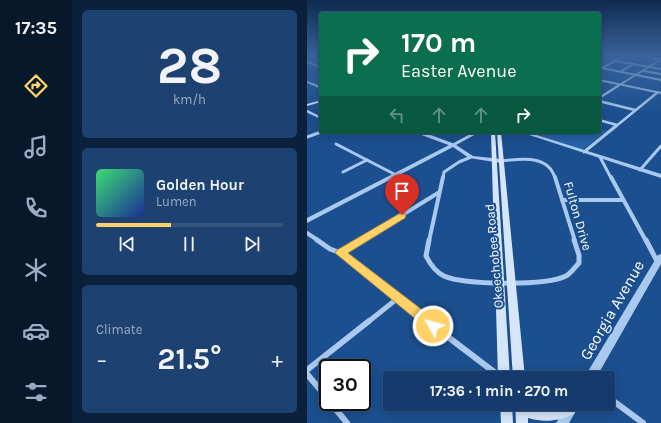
<!DOCTYPE html>
<meta charset="utf-8">
<style>
body{margin:0;font-family:Karla,sans-serif;background:#1d4271;color:#f1f3f6;height:100vh;display:flex;flex-direction:column;font-size:15px;white-space:nowrap}
*{box-sizing:border-box;margin:0}
p{font-size:13px;color:#9dadc1}
.icon{flex:none;width:22px;height:22px;fill:none;stroke:currentColor;stroke-width:2;stroke-linecap:round;stroke-linejoin:round}
.map{position:relative;flex:1;overflow:hidden}
.details{display:flex;flex-direction:column;gap:10px;padding:10px;background:#0b203b;width:235px}
.details>*{flex:none}
.guide{position:absolute;left:12px;top:12px;width:282px;height:122px;border-radius:4px;box-shadow:0 2px 10px #0003,0 0 0 1px #33557e;background:#0b6e4f;color:#fff;overflow:hidden}
.speed{position:absolute;left:12px;top:359px;display:flex;gap:8px;font-size:20px;font-weight:700;text-align:center}
.speed>*{display:grid;place-content:center;width:52px;height:52px;border-radius:50%;background:#143b6b;box-shadow:0 2px 10px #0003,0 0 0 1px #33557e;line-height:1}
.speed .limit{border:2px solid #111;border-radius:6px;background:#fff;color:#111}
.pin{position:absolute;display:grid;place-items:center;width:34px;height:34px;color:#fff;margin:-41px -17px;border-radius:50% 50% 50% 0;rotate:-45deg;box-shadow:0 0 4px #0007}
.pin .icon{rotate:45deg}
.me{position:absolute;width:44px;margin:-22px;rotate:308deg;stroke-linejoin:round;filter:drop-shadow(0 0 3px #0008)}
.turn{display:flex;align-items:center;gap:14px;height:84px;padding:0 16px;font-size:18px}
.turn .icon{width:52px;height:52px;stroke-width:2.5}
.turn b{display:block;font-size:28px;line-height:34px}
.lanes{display:flex;align-items:center;height:38px;padding:0 16px;background:#0003;justify-content:center;gap:20px;direction:ltr}
.lanes .off{opacity:.35}
.big{font-size:30px;font-weight:700;line-height:1.1}
.details .card{flex:1;display:flex;flex-direction:column;justify-content:center;gap:6px;min-width:0;padding:0 14px;border-radius:6px;background:#1d4271}
.details .dial{align-items:center;gap:0}
.dial b{font-size:52px;line-height:1}
.song{display:flex;align-items:center;gap:12px}
.cover{width:48px;height:48px;border-radius:6px;background:linear-gradient(135deg,hsl(140 70% 55%),hsl(230 70% 35%))}
.played{height:4px;border-radius:2px;background:linear-gradient(90deg,#ffd166 40%,#33557e 40%)}
.keys{display:flex;justify-content:space-around;direction:ltr}
.heat{display:flex;justify-content:space-between;align-items:center;font-size:22px;direction:ltr}
.trip{position:absolute;left:76px;top:371px;width:232px;height:40px;border-radius:4px;background:#143b6b;box-shadow:0 2px 10px #0003,0 0 0 1px #33557e;font-weight:700;line-height:40px;text-align:center}
main{display:flex;flex:1;min-height:0}
.tab-bar{display:flex;flex-direction:column;width:72px;justify-content:space-around;align-items:center;background:#08182b;color:#9dadc1}
.tab-bar .icon{width:28px;height:28px}
.tab-bar .on{color:#ffd166}
.tab-bar b{font-size:18px;color:#f1f3f6}
.map>svg:first-child{display:block}
.green{fill:#2461a8}
.lines{fill:none;stroke-linecap:round;stroke-linejoin:round}
.minor-far5{stroke:#a9c9ee;stroke-width:2}
.minor-far4{stroke:#a9c9ee;stroke-width:2.5}
.minor-far3{stroke:#a9c9ee;stroke-width:3}
.minor-far2{stroke:#a9c9ee;stroke-width:4}
.minor-far1{stroke:#a9c9ee;stroke-width:5}
.minor{stroke:#a9c9ee;stroke-width:6}
.tertiary{fill:#a9c9ee;fill-rule:evenodd}
.secondary{fill:#d6e6fa;fill-rule:evenodd}
.route{fill:#ffd166;stroke:#a68842}
.labels{text-anchor:middle;dominant-baseline:central;stroke-width:4;stroke-linejoin:round;paint-order:stroke}
.street-label{font-size:13px;fill:#fff;stroke:#1b4f8f}
.near-street-label{font-size:16px;fill:#fff;stroke:#1b4f8f}
</style>
<main>
<nav class="tab-bar">
<b>17:35</b>
<svg class="icon on" aria-label="directions" viewBox="0 0 24 24"><path d="M12 3l9 9-9 9-9-9zM9 14v-3h6M13 9l2 2-2 2"/></svg>
<svg class="icon" aria-label="music" viewBox="0 0 24 24"><path d="M9 18V5l10-2v13"/><circle cx="6" cy="18" r="3"/><circle cx="16" cy="16" r="3"/></svg>
<svg class="icon" aria-label="phone" viewBox="0 0 24 24"><path d="M5 4h4l2 5-3 2q2 4 5 5l2-3 5 2v4C11 20 4 13 5 4z"/></svg>
<svg class="icon" aria-label="climate" viewBox="0 0 24 24"><path d="M12 3v18M4 7l16 10M4 17L20 7"/></svg>
<svg class="icon" aria-label="car" viewBox="0 0 24 24"><path d="M5 17H2v-5l4-1 3-4h7l3 4 3 1v5h-3M9 17h6M6 11h13"/><circle cx="7" cy="17" r="2"/><circle cx="17" cy="17" r="2"/></svg>
<svg class="icon" aria-label="filters" viewBox="0 0 24 24"><path d="M4 7h16M4 17h16"/><circle cx="9" cy="7" r="2"/><circle cx="15" cy="17" r="2"/></svg>
</nav>
<section class="details">
<div class="card dial"><b>28</b><p>km/h</p></div>
<div class="card">
<div class="song"><i class="cover"></i><div><b>Golden Hour</b><p>Lumen</p></div></div>
<div class="played"></div>
<div class="keys"><svg class="icon" aria-label="previous" viewBox="0 0 24 24"><path d="M18 5L8 12l10 7zM5 5v14"/></svg><svg class="icon" aria-label="pause" viewBox="0 0 24 24"><path d="M8 5v14M16 5v14"/></svg><svg class="icon" aria-label="next" viewBox="0 0 24 24"><path d="M6 5l10 7-10 7zM19 5v14"/></svg></div>
</div>
<div class="card"><p>Climate</p>
<div class="heat"><a>−</a><b class="big">21.5°</b><a>+</a></div>
</div>
</section>
<div class="map">
<svg width="354" height="423" viewBox="0 0 354 423">
<rect width="100%" height="100%" fill="#1b4f8f"/>
<polygon class="green" points="292,128 300,131 275,150 220,132 292,132"/>
<g class="lines">
<g class="minor-far5">
<polyline points="329,55 354,60"/>
<polyline points="309,61 354,69"/>
<polyline points="295,68 354,80"/>
<polyline points="336,71 354,74"/>
<polyline points="313,72 326,64"/>
<polyline points="0,82 13,87"/>
<polyline points="309,87 353,60"/>
</g>
<g class="minor-far4">
<polyline points="10,86 14,88"/>
<polyline points="292,98 311,86"/>
<polyline points="292,101 328,110"/>
<polyline points="0,111 14,118"/>
<polyline points="292,120 310,125"/>
<polyline points="308,127 351,92"/>
</g>
<g class="minor-far3">
<polyline points="111,132 146,145 168,133"/>
<polyline points="0,137 14,132"/>
<polyline points="29,144 89,175"/>
<polyline points="277,152 309,126"/>
<polyline points="293,157 304,178"/>
<path d="M 194,161 C 214,159 241,154 248,178"/>
<polyline points="333,170 354,146"/>
<polyline points="36,172 60,160"/>
<polyline points="136,178 137,172 152,162 164,157"/>
</g>
<g class="minor-far2">
<polyline points="248,177 268,241"/>
<polyline points="304,177 339,241"/>
<polyline points="255,200 315,200"/>
<polyline points="0,233 12,241"/>
<polyline points="53,241 131,193"/>
<polyline points="122,241 136,177"/>
</g>
<g class="minor-far1">
<polyline points="10,240 23,249 34,253 121,322"/>
<path d="M 122,240 L 119,256 C 123,264 129,272 137,276 C 157,285 239,286 259,276 C 264,273 268,267 272,263 L 272,255 L 267,240"/>
<polyline points="339,240 351,263"/>
<polyline points="34,253 55,240"/>
<polyline points="61,322 91,298"/>
</g>
<g class="minor">
<polyline points="120,321 195,378"/>
<polyline points="0,370 62,321"/>
<polyline points="0,374 21,399"/>
<polyline points="301,397 336,423"/>
<polyline points="23,402 40,423"/>
</g>
<g class="tertiary">
<polygon points="0,61 14,66 14,68 0,63"/>
<polygon points="292,79 354,92 354,94 292,81"/>
<polygon points="213,132 220,132 354,174 354,178"/>
<polygon points="146,143 166,156 194,159 197,161 194,163 162,158 146,147 0,223 0,218"/>
<polygon points="354,254 354,264 289,378 277,378 351,255"/>
<polygon points="260,404 273,404 262,423 249,423"/>
</g>
<g class="secondary">
<polygon points="316,55 320,55 292,71 292,69"/>
<polygon points="14,100 14,102 0,106 0,104"/>
<polygon points="184,132 188,132 203,378 191,378"/>
<polygon points="190,132 194,132 218,378 206,378"/>
<polygon points="193,404 205,404 206,423 194,423"/>
<path d="M 208,404 C 212,404 218,403 221,404 C 229,406 228,411 239,410 C 248,410 259,402 267,406 L 269,410 L 267,414 C 251,421 238,423 221,418 L 221,423 L 209,423 Z"/>
</g>
</g>
<linearGradient id="sky" x2="0" y2="1"><stop stop-color="#0f2b4f"/><stop offset="0.48" stop-color="#39639b"/><stop offset="1" stop-color="#39639b" stop-opacity="0"/></linearGradient>
<rect width="354" height="115" fill="url(#sky)"/>
<polygon class="route" points="95,212 99,215 98,218 41,253 131,322 133,326 131,330 126,332 122,330 28,253 30,250"/>
<g class="labels">
<g class="street-label">
<text transform="translate(271 216) rotate(74)">Fulton Drive</text>
<text transform="translate(187 256) rotate(-95)">Okeechobee Road</text>
</g>
<g class="near-street-label">
<text transform="translate(305 310) rotate(-60)">Georgia Avenue</text>
</g>
</g>
</svg>
<div class="speed"><div class="limit">30</div></div>
<div class="pin" style="left:95px;top:215px;background:#d93025"><svg class="icon" aria-label="arrive" viewBox="0 0 24 24"><path d="M6 21V4h12l-3 4 3 4H6"/></svg></div>
<svg class="me" style="left:126px;top:326px" viewBox="-20 -20 40 40"><circle r="17" fill="#ffd166" stroke="#fff" stroke-width="3"/><path d="M0-11L8 9 0 5-8 9z" fill="#fff"/></svg>
<div class="trip">17:36 · 1 min · 270 m</div>
<div class="guide">
<div class="turn"><svg class="icon" aria-label="right" viewBox="0 0 24 24"><path d="M7 20v-9h11M14 6l5 5-5 5"/></svg><div><b>170 m</b>Easter Avenue</div></div>
<div class="lanes"><svg class="icon off" aria-label="left" viewBox="0 0 24 24"><path d="M17 20v-9H6M10 6l-5 5 5 5"/></svg><svg class="icon off" aria-label="ahead" viewBox="0 0 24 24"><path d="M12 20V5M6 11l6-6 6 6"/></svg><svg class="icon off" aria-label="ahead" viewBox="0 0 24 24"><path d="M12 20V5M6 11l6-6 6 6"/></svg><svg class="icon" aria-label="right" viewBox="0 0 24 24"><path d="M7 20v-9h11M14 6l5 5-5 5"/></svg></div>
</div>
</div>
</main>
